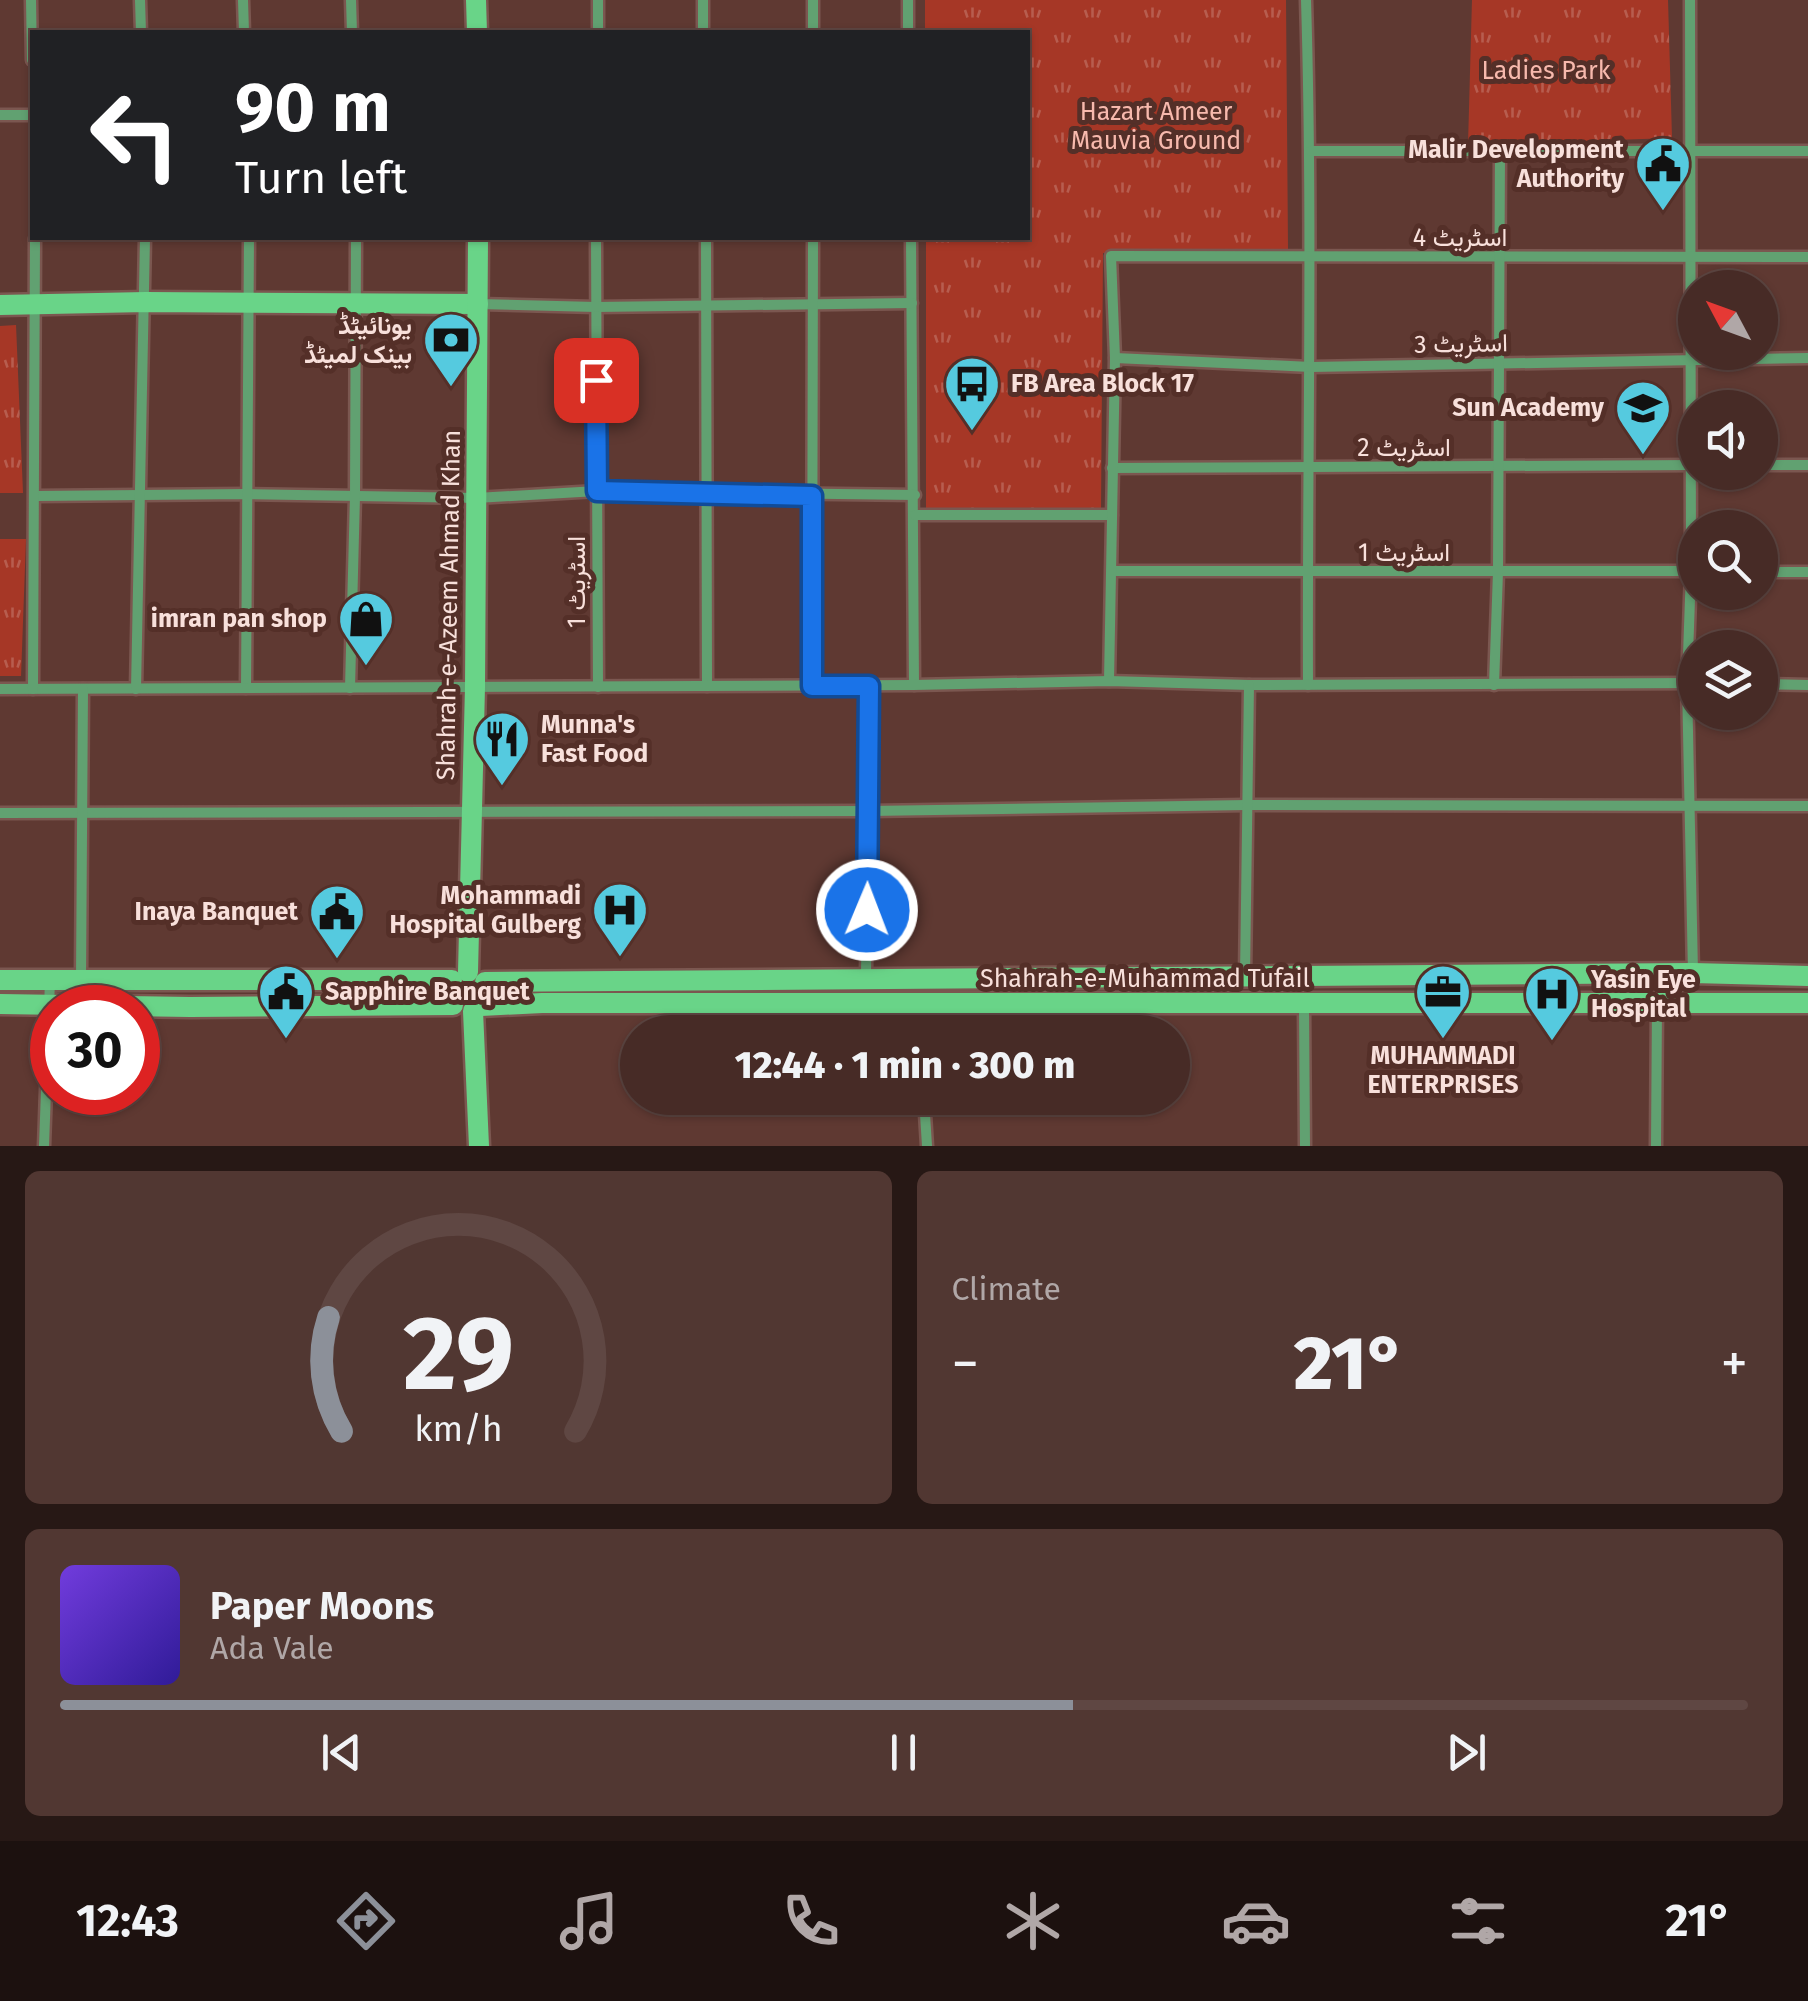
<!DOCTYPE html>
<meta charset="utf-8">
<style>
body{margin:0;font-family:"Fira Sans",Vazirmatn,sans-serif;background:#513732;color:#f1f3f6;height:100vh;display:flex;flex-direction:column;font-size:38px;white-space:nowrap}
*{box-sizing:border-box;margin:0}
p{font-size:32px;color:#b0a7a7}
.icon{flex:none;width:55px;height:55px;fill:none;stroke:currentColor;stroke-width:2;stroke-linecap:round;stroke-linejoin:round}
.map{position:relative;height:1146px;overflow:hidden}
.sheet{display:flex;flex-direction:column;gap:25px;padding:25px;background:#271815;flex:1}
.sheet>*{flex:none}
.hud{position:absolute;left:30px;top:30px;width:1000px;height:210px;border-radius:0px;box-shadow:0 2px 8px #0004,0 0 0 2px #5f4743;background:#202124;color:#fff;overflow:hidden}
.needle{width:65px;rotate:311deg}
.buttons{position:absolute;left:1678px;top:270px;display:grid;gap:20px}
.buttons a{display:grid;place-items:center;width:100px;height:100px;border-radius:50%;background:#472b26;box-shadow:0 2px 8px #0004,0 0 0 2px #5f4743;font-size:50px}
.speed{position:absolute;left:30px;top:985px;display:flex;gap:20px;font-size:50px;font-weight:700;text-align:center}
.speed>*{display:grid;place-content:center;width:130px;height:130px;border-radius:50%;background:#472b26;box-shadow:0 2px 8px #0004,0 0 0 2px #5f4743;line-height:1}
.speed .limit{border:15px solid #d22;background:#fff;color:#111}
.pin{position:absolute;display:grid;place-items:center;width:85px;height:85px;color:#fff;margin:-42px;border-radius:20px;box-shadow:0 5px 15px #0006}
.me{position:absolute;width:110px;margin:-55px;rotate:1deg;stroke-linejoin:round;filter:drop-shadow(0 0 8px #0008)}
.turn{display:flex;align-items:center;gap:35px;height:210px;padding:0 40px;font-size:45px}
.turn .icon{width:130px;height:130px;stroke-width:2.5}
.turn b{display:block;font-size:70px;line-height:85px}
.big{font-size:75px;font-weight:800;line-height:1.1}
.sheet .widget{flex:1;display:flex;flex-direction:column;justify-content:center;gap:15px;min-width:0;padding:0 35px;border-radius:15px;background:#513732}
.sheet .dial{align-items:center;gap:0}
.dial svg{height:260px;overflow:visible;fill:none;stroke:#5f4743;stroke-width:7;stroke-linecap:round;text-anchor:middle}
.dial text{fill:#f1f3f6;stroke:none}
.song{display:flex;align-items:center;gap:30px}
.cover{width:120px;height:120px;border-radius:15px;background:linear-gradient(135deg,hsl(260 70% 55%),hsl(250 70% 35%))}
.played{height:10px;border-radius:5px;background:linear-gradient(90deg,#8c9099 60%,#5f4743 60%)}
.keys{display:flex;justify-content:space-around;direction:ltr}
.heat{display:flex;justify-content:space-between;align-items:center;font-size:55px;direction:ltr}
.sheet .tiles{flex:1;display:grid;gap:25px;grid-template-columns:1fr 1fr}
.widget:last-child{grid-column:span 2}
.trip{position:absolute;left:620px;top:1015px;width:570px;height:100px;border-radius:50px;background:#472b26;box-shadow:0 2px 8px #0004,0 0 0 2px #5f4743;font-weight:800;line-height:100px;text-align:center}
.dock{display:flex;height:160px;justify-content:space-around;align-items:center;background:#1c110f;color:#b0a7a7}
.dock .icon{width:70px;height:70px}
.dock .current{color:#8c9099}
.dock b{font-size:45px;color:#f1f3f6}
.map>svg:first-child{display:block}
.grass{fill:url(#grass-tufts)}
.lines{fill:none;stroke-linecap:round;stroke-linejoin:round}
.street-casing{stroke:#7b5750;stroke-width:15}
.secondary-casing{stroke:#7b5750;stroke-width:25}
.street{stroke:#61a171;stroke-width:10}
.secondary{stroke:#69d488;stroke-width:20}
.route-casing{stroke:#114b97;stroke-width:25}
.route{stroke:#1a73e8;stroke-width:18}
.labels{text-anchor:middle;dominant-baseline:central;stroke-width:10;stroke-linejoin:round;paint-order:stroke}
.park-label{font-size:25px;fill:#f7b9ad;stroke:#542f28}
.poi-label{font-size:25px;font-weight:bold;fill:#f8e0db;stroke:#542f28;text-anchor:end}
.street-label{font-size:25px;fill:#f8e0db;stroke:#542f28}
</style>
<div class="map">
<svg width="1808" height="1146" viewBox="0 0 1808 1146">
<defs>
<pattern id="grass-tufts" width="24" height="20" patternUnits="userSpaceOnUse" patternTransform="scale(2.5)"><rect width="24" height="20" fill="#a63726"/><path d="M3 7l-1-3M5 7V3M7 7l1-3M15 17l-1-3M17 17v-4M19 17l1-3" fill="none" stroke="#b75d4f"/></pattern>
</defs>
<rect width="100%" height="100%" fill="#5f3932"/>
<g class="grass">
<polygon points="925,0 1286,0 1288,250 1103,253 1101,508 926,508 926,238 1028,238 1028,32 925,32"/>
<polygon points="1472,0 1668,0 1672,138 1468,145"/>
<polygon points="16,325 23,493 0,493 0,326"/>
<polygon points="0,539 26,539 21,676 0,676"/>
</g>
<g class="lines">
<g class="street-casing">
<g id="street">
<polyline points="31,0 32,60"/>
<polyline points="140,0 141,32"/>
<polyline points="243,0 244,32"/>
<polyline points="351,0 352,32"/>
<polyline points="703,0 703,32"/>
<polyline points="813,0 813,32"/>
<polyline points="908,0 908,32"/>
<path d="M 1306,0 C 1313,228 1307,456 1308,685"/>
<polyline points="1690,0 1691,571 1687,683 1693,973"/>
<polyline points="598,32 598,0"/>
<polyline points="0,115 32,115"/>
<polyline points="1311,151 1808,151"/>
<polyline points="596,238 598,687"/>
<polyline points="706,238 707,686"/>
<polyline points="911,238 914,685"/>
<polyline points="478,304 596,307 912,303"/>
<polyline points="1115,358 1311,367 1808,358"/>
<polyline points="1760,465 1808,465"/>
<polyline points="1112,468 1695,465"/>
<polyline points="36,496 246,494 476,498 597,491 915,495"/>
<polyline points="915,515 1112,515"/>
<polyline points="1113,571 1695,571"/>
<polyline points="1760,572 1808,572"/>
<polyline points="1109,681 1115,358 1111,256 1808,257"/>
<polyline points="1760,684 1808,685"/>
<polyline points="1494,685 1498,572 1500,151"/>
<polyline points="812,686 813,238"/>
<polyline points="246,688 249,238"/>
<polyline points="350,688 355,496 356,238"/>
<polyline points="0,689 914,685 1109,681 1249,685 1695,683"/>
<polyline points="33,689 35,238"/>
<polyline points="136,689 145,238"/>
<polyline points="0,813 870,811 1246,805 1808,806"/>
<polyline points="1245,976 1249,685"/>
<polyline points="866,977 869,686"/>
<polyline points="81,979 83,689"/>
<polyline points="918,1003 920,1032"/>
<polyline points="1304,1005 1305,1146"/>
<polyline points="924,1098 927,1146"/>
<polyline points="44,1146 50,980"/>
<polyline points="1656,1146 1657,1002"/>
</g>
</g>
<g class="secondary-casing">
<g id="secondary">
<polyline points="476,0 477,32"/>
<polyline points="0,305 146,302 478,304"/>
<polyline points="468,972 475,687 478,238"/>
<polyline points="0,980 452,980"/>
<polyline points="485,982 1693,973 1808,976"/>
<polyline points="0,1004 190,1007 453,1005"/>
<polyline points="481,1006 542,1003 1808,1003"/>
<polyline points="473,1011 479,1146"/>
</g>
</g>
<use href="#street" class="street"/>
<use href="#secondary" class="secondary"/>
</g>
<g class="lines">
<g class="route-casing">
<polyline id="route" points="596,380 597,491 812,496 812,686 869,686 867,910"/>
</g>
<use href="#route" class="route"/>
</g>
<defs>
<g id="civic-pin" transform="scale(2.875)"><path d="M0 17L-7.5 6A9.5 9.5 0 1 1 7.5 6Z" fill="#55cadf" stroke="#542f28"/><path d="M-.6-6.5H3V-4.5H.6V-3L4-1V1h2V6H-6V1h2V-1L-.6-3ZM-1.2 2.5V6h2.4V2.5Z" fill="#111"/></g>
<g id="bank-pin" transform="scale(2.875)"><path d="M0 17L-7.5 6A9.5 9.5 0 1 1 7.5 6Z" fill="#55cadf" stroke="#542f28"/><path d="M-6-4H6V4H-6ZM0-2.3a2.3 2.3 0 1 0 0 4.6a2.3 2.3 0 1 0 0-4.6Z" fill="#111"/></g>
<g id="bus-pin" transform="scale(2.875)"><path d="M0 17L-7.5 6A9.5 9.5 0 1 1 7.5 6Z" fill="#55cadf" stroke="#542f28"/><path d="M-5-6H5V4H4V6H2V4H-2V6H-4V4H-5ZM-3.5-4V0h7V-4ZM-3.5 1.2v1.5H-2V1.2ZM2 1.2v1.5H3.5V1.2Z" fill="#111"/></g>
<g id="school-pin" transform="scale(2.875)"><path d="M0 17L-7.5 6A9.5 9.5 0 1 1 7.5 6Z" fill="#55cadf" stroke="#542f28"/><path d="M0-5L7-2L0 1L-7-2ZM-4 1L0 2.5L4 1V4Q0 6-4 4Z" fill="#111"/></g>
<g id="shop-pin" transform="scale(2.875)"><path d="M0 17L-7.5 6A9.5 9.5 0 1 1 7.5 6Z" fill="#55cadf" stroke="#542f28"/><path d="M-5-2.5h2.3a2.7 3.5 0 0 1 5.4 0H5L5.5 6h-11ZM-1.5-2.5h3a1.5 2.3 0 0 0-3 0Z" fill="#111"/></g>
<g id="restaurant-pin" transform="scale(2.875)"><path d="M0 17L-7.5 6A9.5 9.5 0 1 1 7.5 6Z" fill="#55cadf" stroke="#542f28"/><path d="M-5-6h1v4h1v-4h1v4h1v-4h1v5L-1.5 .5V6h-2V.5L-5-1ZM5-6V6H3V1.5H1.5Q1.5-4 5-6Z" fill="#111"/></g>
<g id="hospital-pin" transform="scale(2.875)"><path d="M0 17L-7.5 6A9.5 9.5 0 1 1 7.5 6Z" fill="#55cadf" stroke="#542f28"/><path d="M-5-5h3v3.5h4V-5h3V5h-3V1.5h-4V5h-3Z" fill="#111"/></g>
<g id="office-pin" transform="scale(2.875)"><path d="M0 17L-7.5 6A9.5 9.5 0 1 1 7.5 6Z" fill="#55cadf" stroke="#542f28"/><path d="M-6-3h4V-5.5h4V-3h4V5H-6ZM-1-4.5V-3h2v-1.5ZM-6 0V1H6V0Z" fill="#111"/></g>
</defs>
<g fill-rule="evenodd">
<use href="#civic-pin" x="1663" y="164"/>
<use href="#bank-pin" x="451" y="340"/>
<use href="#bus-pin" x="972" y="384"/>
<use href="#school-pin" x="1643" y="408"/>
<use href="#shop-pin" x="366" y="619"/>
<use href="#restaurant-pin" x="502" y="739"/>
<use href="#hospital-pin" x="620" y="910"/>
<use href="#civic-pin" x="337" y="912"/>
<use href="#civic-pin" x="286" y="992"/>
<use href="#office-pin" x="1443" y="992"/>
<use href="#hospital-pin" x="1552" y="994"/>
</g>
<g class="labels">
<g class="park-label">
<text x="1546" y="71">Ladies Park</text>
<text x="1156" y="112">Hazart Ameer<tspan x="1156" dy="29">Mauvia Ground</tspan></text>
</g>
<g class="poi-label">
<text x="1624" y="150">Malir Development<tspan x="1624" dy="29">Authority</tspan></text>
<text x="412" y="326">یونائیٹڈ<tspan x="412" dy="29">بینک لمیٹڈ</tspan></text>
<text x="1011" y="384" text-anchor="start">FB Area Block 17</text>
<text x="1604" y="408">Sun Academy</text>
<text x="327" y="619">imran pan shop</text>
<text x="541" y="725" text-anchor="start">Munna's<tspan x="541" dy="29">Fast Food</tspan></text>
<text x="581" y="896">Mohammadi<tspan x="581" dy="29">Hospital Gulberg</tspan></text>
<text x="298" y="912">Inaya Banquet</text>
<text x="1591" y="980" text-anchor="start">Yasin Eye<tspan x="1591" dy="29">Hospital</tspan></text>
<text x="325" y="992" text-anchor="start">Sapphire Banquet</text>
<text x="1443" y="1056" text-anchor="middle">MUHAMMADI<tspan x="1443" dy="29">ENTERPRISES</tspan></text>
</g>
<g class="street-label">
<text x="1460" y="238">اسٹریٹ 4</text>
<text transform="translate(1461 344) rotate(-1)">اسٹریٹ 3</text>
<text x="1404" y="448">اسٹریٹ 2</text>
<text x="1404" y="553">اسٹریٹ 1</text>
<text transform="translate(577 582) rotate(-90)">اسٹریٹ 1</text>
<text transform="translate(449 605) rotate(-89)">Shahrah-e-Azeem Ahmad Khan</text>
<text x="1145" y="979">Shahrah-e-Muhammad Tufail</text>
</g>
</g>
</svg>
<div class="buttons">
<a><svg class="needle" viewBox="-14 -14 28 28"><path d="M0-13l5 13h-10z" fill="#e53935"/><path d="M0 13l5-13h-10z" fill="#b0a7a7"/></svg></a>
<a><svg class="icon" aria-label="sound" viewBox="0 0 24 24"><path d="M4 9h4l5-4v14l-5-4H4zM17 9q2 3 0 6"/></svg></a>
<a><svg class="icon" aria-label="search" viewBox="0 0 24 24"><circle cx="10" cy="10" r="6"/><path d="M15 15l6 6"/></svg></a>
<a><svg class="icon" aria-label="layers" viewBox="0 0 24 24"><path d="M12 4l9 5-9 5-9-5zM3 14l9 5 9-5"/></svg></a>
</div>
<div class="speed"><div class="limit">30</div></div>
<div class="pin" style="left:596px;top:380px;background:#d93025"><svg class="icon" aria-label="arrive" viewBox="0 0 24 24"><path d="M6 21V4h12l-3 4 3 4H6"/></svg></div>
<svg class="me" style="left:867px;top:910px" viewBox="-20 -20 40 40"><circle r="17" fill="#1a73e8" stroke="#fff" stroke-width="3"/><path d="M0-11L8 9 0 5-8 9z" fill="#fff"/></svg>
<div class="trip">12:44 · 1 min · 300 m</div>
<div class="hud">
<div class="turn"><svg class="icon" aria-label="left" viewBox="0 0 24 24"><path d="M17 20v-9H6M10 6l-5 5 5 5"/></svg><div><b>90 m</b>Turn left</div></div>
</div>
</div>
<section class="sheet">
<div class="tiles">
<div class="widget dial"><svg viewBox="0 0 100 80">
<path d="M14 69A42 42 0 1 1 86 69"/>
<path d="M14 69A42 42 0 0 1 10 34" stroke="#8c9099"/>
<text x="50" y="56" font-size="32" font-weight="700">29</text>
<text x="50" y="72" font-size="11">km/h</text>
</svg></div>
<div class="widget"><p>Climate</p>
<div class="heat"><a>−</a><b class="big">21°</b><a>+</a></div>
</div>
<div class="widget">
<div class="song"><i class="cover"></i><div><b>Paper Moons</b><p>Ada Vale</p></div></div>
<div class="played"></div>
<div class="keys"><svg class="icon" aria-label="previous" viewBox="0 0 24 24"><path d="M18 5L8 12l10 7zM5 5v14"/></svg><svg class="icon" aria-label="pause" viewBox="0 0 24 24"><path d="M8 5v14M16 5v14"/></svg><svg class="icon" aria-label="next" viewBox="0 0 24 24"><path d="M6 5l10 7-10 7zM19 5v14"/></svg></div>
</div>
</div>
</section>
<nav class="dock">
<b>12:43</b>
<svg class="icon current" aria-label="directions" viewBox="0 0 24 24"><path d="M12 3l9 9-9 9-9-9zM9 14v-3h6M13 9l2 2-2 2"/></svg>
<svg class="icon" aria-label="music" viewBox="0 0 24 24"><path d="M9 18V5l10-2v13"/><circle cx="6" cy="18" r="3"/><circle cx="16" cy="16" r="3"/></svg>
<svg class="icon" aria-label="phone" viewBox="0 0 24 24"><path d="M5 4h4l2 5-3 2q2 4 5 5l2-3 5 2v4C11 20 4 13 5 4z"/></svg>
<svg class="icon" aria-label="climate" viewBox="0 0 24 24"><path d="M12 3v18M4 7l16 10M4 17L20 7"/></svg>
<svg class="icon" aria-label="car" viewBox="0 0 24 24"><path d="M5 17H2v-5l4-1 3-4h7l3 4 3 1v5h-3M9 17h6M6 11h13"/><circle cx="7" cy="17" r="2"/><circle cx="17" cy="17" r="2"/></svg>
<svg class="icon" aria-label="filters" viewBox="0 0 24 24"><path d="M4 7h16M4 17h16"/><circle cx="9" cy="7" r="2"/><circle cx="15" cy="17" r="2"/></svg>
<b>21°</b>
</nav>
